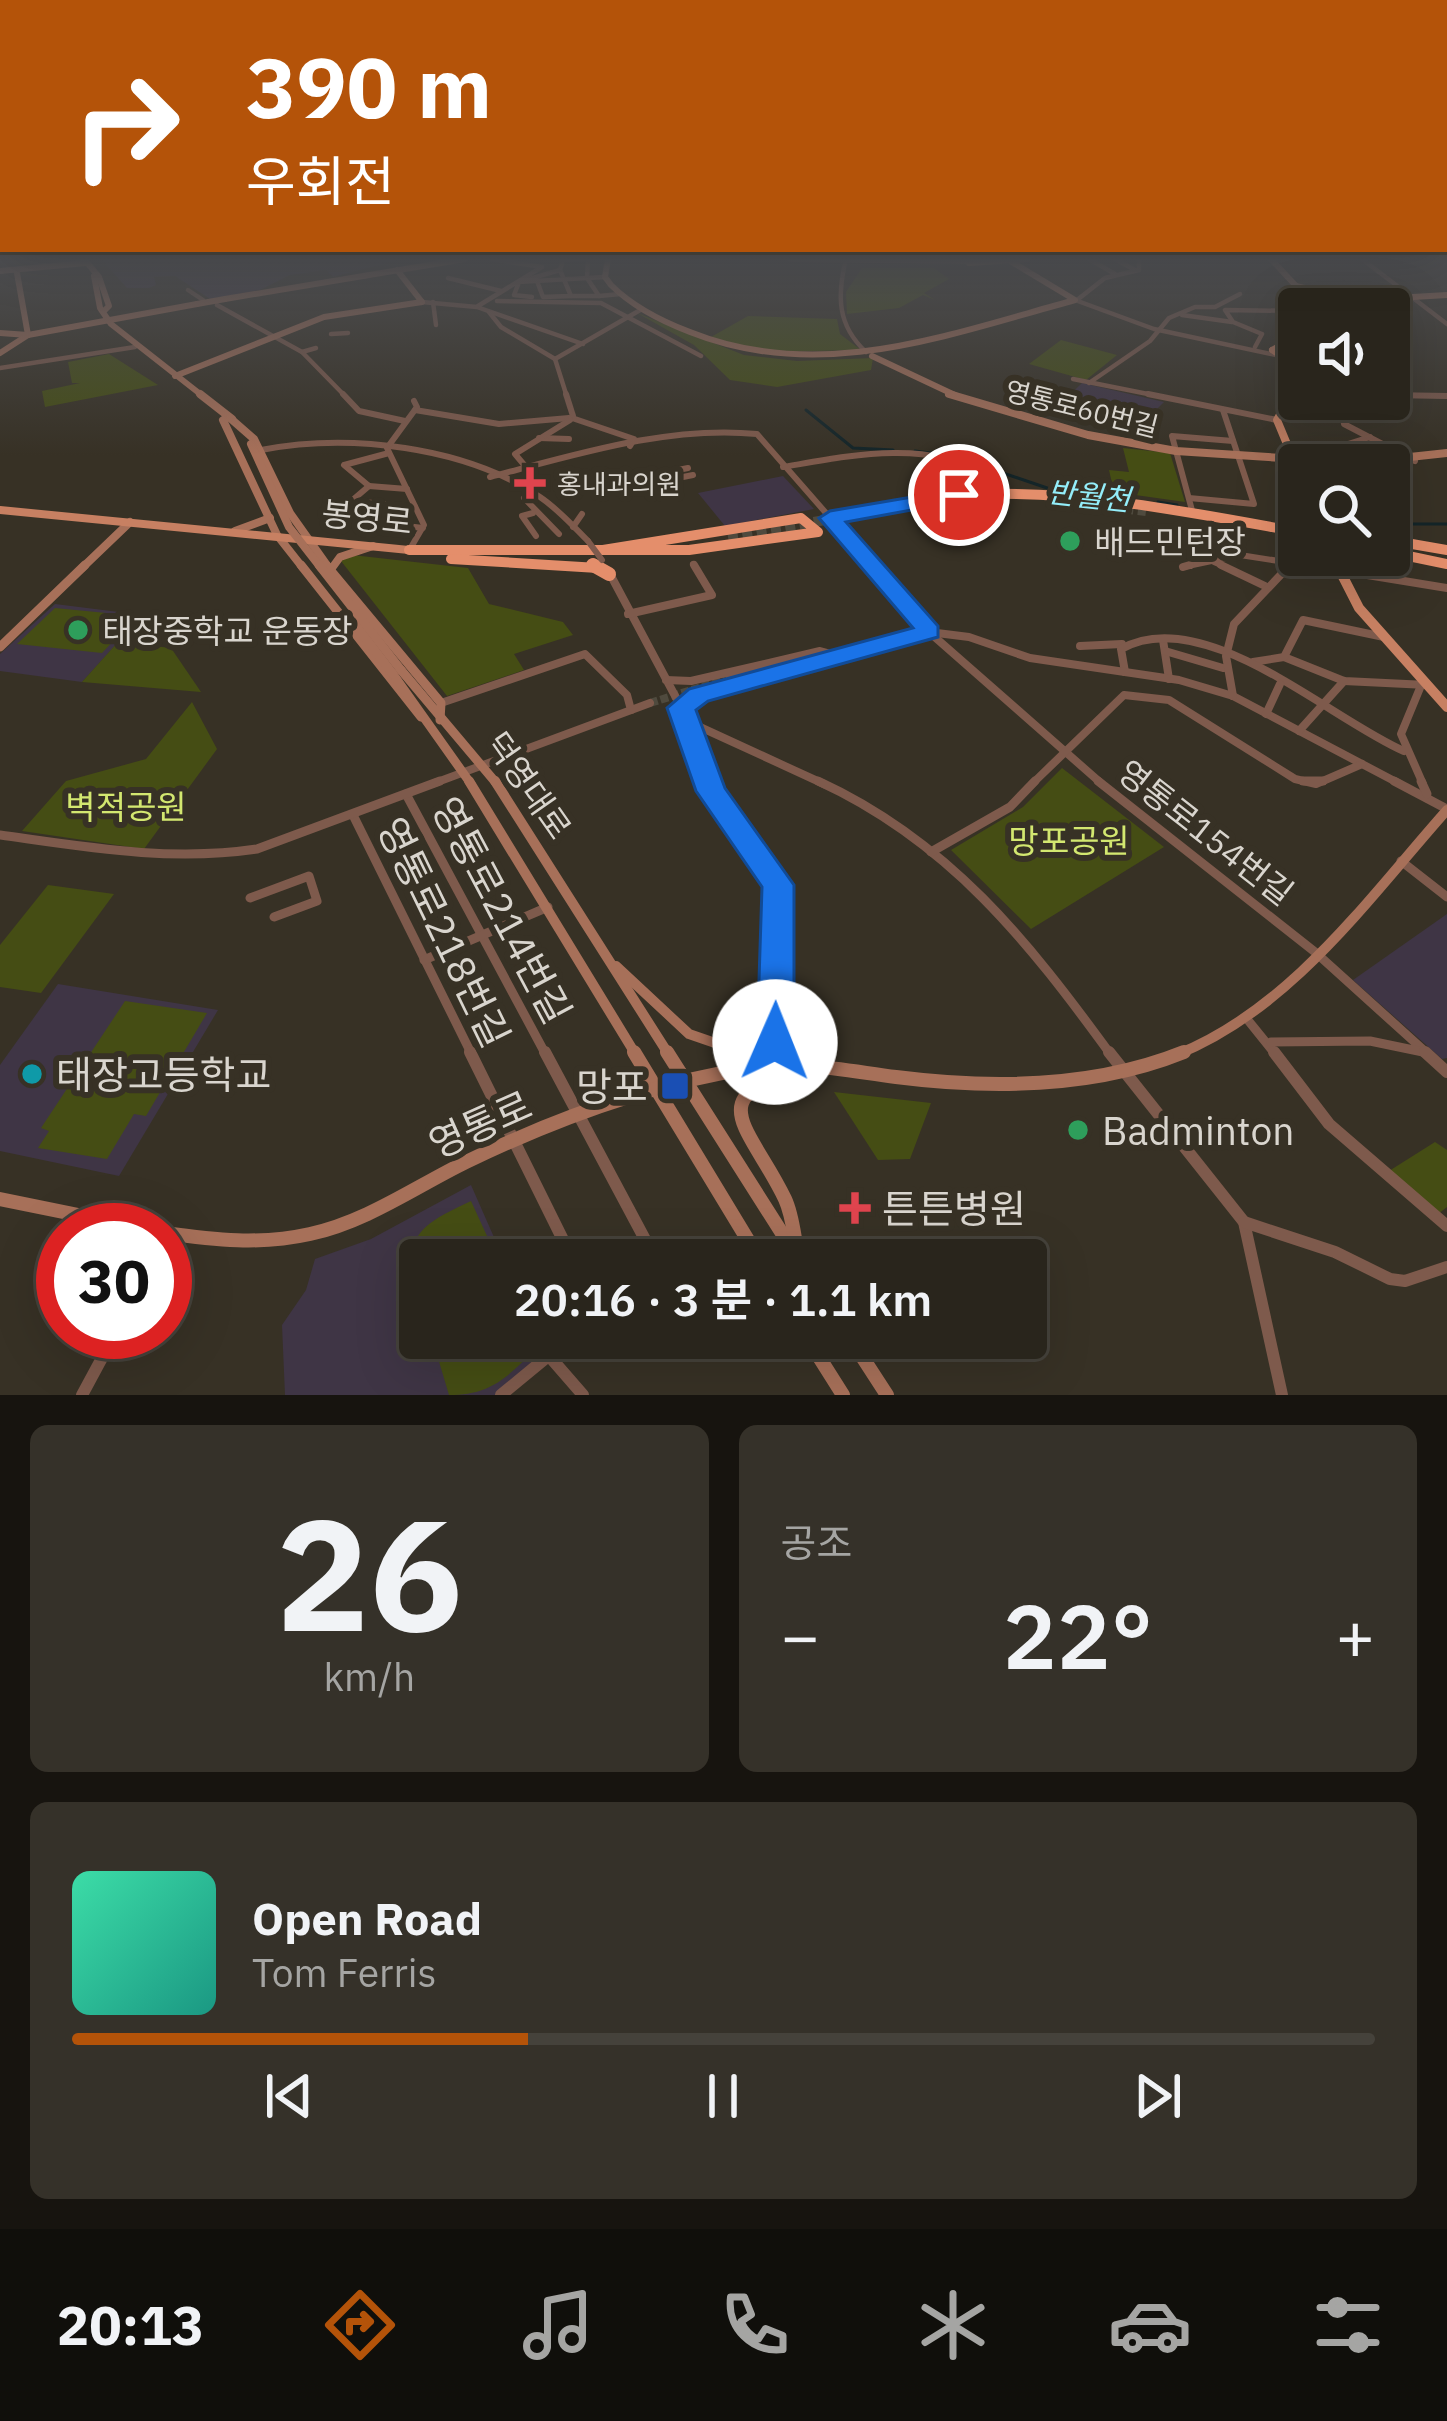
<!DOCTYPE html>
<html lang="ko">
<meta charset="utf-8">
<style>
body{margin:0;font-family:"IBM Plex Sans","Noto Sans KR",sans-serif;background:#353129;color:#f1f3f6;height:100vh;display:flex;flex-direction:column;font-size:45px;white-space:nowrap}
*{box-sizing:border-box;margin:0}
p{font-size:39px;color:#a5a5a3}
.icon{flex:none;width:66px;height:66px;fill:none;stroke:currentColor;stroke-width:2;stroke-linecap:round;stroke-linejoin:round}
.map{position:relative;height:1395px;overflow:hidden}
.side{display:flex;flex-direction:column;gap:30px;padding:30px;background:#17140f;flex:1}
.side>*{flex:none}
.hud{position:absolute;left:0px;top:0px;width:1449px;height:252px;box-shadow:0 12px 48px #0002,0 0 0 3px #45423b;background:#b45309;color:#fff;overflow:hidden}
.buttons{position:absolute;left:1278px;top:288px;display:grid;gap:24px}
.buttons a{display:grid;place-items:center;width:132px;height:132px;border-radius:12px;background:#29251c;box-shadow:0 12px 48px #0002,0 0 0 3px #45423b;font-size:60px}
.speed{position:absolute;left:36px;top:1203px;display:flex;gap:24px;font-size:60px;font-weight:700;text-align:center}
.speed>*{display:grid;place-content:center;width:156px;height:156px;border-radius:50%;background:#29251c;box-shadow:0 12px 48px #0002,0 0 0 3px #45423b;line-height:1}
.speed .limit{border:18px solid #d22;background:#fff;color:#111}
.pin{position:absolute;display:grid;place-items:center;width:102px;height:102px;color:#fff;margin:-51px;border:6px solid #fff;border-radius:50%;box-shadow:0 3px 12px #0007}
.me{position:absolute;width:132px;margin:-66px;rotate:1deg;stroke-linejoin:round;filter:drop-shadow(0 0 9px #0008)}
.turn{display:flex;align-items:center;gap:42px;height:252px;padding:0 48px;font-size:54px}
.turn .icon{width:156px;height:156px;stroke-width:2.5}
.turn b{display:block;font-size:84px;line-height:102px}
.big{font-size:90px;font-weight:600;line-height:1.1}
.side .widget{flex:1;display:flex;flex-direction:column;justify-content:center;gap:18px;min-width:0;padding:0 42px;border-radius:18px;background:#353129}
.side .dial{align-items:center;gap:0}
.dial b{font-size:156px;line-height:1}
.song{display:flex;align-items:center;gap:36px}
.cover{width:144px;height:144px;border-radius:18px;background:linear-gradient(135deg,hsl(160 70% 55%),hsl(170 70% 35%))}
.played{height:12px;border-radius:6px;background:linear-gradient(90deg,#b45309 35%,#45423b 35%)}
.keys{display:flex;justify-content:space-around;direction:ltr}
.heat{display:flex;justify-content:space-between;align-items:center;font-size:66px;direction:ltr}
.side .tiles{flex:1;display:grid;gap:30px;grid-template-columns:1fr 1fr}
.widget:last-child{grid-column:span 2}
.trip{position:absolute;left:399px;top:1239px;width:648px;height:120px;border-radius:12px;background:#29251c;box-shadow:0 12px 48px #0002,0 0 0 3px #45423b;font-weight:600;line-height:120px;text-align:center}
.dock{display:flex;height:192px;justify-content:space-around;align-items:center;background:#100f0b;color:#a5a5a3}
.dock .icon{width:84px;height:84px}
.dock .active{color:#b45309}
.dock b{font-size:54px;color:#f1f3f6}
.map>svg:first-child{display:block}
.education{fill:#3f3545}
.green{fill:#454d14}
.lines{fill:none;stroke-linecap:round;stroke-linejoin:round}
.stream{stroke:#142528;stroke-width:3}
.street-tunnel{stroke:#4f4a3e;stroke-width:8;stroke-dasharray:8 3;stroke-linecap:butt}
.highway-tunnel{stroke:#4f4a3e;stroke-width:10;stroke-dasharray:10 4.5;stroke-linecap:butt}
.street-far4{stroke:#7e5a4c;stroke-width:4.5}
.street-far3{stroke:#7e5a4c;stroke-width:6}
.street-far2{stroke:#7e5a4c;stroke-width:8}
.street-far1{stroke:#7e5a4c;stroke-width:9}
.street{stroke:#7e5a4c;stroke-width:12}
.secondary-far4{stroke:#a77059;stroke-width:6}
.secondary-far3{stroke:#a77059;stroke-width:8}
.secondary-far2{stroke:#a77059;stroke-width:9}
.secondary-far1{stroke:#a77059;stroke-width:10}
.secondary{stroke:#a77059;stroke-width:14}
.primary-far2{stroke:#c78062;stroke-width:6}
.primary-far1{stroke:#c78062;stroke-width:8}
.primary{stroke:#c78062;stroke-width:10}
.highway-far1{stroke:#e48e6b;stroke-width:10}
.highway{stroke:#e48e6b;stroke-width:14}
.street-bridge{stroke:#7e5a4c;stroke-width:6}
.secondary-bridge-far2{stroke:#a77059;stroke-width:6}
.secondary-bridge-far1{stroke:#a77059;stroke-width:8}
.secondary-bridge{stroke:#a77059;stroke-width:9}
.route{fill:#1a73e8;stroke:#114b97;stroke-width:3}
.health-dot{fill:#e0444e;stroke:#373125;stroke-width:4.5}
.leisure-dot{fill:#2e9e5b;stroke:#373125;stroke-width:4.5}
.culture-dot{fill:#0f9aa8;stroke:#373125;stroke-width:4.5}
.transit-dot{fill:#1a4fb4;stroke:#373125;stroke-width:4.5}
.labels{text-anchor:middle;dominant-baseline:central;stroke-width:12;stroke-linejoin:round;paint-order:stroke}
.far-street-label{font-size:27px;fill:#d9d5ce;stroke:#373125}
.far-poi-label{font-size:27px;fill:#d9d5ce;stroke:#373125;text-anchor:start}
.far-water-label{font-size:30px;font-style:italic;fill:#94eefa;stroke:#373125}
.street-label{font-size:33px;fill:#d9d5ce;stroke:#373125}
.poi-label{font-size:33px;fill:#d9d5ce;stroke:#373125;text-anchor:start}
.park-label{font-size:33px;fill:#d3e770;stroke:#373125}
.near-street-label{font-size:39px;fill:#d9d5ce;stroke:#373125}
.near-poi-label{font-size:39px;fill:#d9d5ce;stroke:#373125;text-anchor:start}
</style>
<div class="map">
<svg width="1447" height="1395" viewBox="0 0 1447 1395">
<rect width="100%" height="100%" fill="#373125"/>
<g class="education">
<polygon points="101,259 402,259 333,277 326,270 290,275 260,290 210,299 175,276 154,277 156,285 149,288 127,288"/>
<polygon points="1082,383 1164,402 1139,427 1053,411"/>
<polygon points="783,476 814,509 725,526 698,493"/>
<polygon points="55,604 143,615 82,682 0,671 0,654"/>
<polygon points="1447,914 1447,1058 1442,1059 1353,980"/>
<polygon points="58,984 218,1010 119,1176 0,1151 0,1065"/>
<polygon points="471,1185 504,1260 420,1260 420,1338 541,1338 546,1349 495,1395 285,1395 282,1325 306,1290 315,1259 371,1239"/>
</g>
<g class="green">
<polygon points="862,268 934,268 949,279 924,293 935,300 923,295 899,308 847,314 846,292"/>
<polygon points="637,313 744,355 797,361 873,358 871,370 777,387 730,380 694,345"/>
<polygon points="748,316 837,319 840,334 861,350 766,352 711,337"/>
<polygon points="1061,340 1117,355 1086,380 1029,364"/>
<polygon points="109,354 158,385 45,407 42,391 80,383 72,383 68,362"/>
<polygon points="1123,448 1170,453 1185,502 1114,492 1109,470 1129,472"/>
<polygon points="352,555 468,568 489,604 563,622 573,635 514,654 524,670 447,696 341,561"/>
<polygon points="55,608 137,616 102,653 17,644"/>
<polygon points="118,642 171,648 201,692 82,682"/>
<polygon points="192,702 217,749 144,849 22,831 66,781 146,759"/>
<polygon points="1062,768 1164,847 1031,929 951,850 1023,807"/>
<polygon points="48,885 114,894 41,993 0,987 0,945"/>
<polygon points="125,1001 207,1013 146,1116 134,1114 107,1159 38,1148 49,1131 41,1128"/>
<polygon points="834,1092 931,1103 910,1159 878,1160"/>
<polygon points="1435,1142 1447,1150 1447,1207 1438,1214 1389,1171"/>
<path d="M 471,1201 L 498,1260 L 420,1260 L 420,1300 C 401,1238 415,1227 471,1201 Z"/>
<path d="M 432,1338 L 534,1338 L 538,1346 C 509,1376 492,1395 449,1395 Z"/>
</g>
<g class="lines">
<g class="stream">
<polyline points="806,410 853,448 893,450"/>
<polyline points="915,451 953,456 1053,490"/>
<polyline points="1158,502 1177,505"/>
<polyline points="1389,524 1447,524"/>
</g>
<polyline class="street-tunnel" points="650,703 730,678"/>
<g class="highway-tunnel">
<polyline points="1066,501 1146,511"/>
<polyline points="728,537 842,517"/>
</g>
<g class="street-far4">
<path d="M 846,259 C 837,296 837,325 866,352"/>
<polyline points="1089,259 1115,274"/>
<polyline points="1115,259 1135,270"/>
<polyline points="1362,259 1447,324"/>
<polyline points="560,270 563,260 583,259"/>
<polyline points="448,278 501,291"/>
<polyline points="518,282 605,277"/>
<polyline points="188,290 203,300"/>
<polyline points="571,296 599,296 587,278 588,259"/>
<polyline points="599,296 620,294"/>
<polyline points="532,297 514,295 519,282 560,270 571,296 543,297 537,281"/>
<polyline points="1075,300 1154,329 1299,360"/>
<polyline points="1077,300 1105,278 1139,270 1139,259"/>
<polyline points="497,301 601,303 701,356"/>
<polyline points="422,302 477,307 583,344"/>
<polyline points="433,302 436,325"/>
<polyline points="217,305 302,352 346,397"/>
<polyline points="478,306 542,267 491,259"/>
<polyline points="489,312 501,327 555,359"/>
<polyline points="1182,315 1232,322"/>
<polyline points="331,334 348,333"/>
<polyline points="1255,347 1262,334 1233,322 1225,310 1299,311"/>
<polyline points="302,352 316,348"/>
<polyline points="0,368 135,347"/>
<polyline points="1073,379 1163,397"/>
<polyline points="1089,383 1150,341 1169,318 1195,307 1215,307 1240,294"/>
<polyline points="1389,395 1447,396"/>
<polyline points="567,397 555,359 642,309"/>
</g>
<g class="street-far3">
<polyline points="343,394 359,411 405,421"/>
<polyline points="566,394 573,416"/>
<polyline points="1148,394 1277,420"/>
<polyline points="1389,395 1447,396"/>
<polyline points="1362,399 1342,409 1344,424 1415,461"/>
<polyline points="415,410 499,424 569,418"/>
<polyline points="575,419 634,439 630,446"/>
<polyline points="539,438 569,439"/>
<path d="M 261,450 C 349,433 464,446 540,497 C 558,509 573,526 588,541"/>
<polyline points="1358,463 1348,444 1370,437"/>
<path d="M 783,467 C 848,456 924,439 984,473 L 995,493"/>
<polyline points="668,472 688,468"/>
<path d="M 490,477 C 574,455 669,425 757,434 L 874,568"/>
<polyline points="608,479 630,476"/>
<polyline points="673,479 693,475"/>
<polyline points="369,486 342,509 347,519 423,528"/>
<polyline points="369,486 344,465 389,453"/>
<polyline points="369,486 407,489"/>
<polyline points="532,491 541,485 515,454 570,420"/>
<polyline points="524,498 559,534"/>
<polyline points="1189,498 1254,504 1223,410"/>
<polyline points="353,501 415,507"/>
<polyline points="533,513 522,516 536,536"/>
<polyline points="1193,514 1172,436 1233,441"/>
<polyline points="573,527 582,514"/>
<polyline points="410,549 424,525 387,448 417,407 414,401"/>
<polyline points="1214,562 1228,568"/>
<polyline points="693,564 696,568"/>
<polyline points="1183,567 1240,555 1324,568"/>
<polyline points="1290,568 1291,561"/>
</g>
<g class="street-far2">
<polyline points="871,565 929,632 1102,784"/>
<polyline points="1221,565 1265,586"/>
<polyline points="1306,565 1447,588"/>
<polyline points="1183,567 1190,565"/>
<polyline points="610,574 689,722 709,784"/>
<polyline points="628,614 712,595 694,565"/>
<polyline points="1163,640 1169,679"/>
<polyline points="1080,646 1122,644"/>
<polyline points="1165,651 1223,668"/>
<polyline points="1284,657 1344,681 1427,685"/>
<polyline points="1253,662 1284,657 1303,620 1384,637"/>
<path d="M 1125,672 L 1121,649 C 1203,602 1330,719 1404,751"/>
<polyline points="730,678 929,632 969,637 1030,658 1179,680 1233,696 1400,784"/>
<polyline points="666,680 691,681 820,651 831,654"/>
<polyline points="1420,688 1401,734 1423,784"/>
<polyline points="1233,696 1226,656 1234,624 1290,565"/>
<polyline points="441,703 585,654 627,695 631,710"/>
<polyline points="681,708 698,695 821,663"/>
<polyline points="1266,714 1280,684"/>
<polyline points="689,722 824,784"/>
<polyline points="1299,731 1344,681"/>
<polyline points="432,784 650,703"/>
<polyline points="1032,784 1124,695 1169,700 1295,779 1316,784 1362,764"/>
</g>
<g class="street-far1">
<polyline points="708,781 778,885 775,1042 780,1055"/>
<path d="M 818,781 C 949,841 1028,941 1111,1055"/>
<polyline points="1098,781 1315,952 1429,1055"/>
<polyline points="1303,781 1323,781"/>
<polyline points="1394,781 1447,809"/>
<polyline points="1421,781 1427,794"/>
<polyline points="406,794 546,1055"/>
<polyline points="353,815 472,1055"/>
<path d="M 0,835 C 86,847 170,862 257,849 L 440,781"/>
<polyline points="931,852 1010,807 1035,781"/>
<polyline points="1401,861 1447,897"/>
<polyline points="250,898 309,876 317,901 274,917"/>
<polyline points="424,960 548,907"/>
<polyline points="1247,1019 1276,1055"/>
<polyline points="1271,1042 1370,1041 1423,1052"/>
</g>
<g class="street">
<polyline points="470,1052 573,1260"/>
<polyline points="545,1052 656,1260"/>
<polyline points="779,1052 784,1064"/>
<polyline points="1109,1052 1244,1222 1282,1395"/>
<polyline points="1274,1052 1329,1124 1447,1226"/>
<polyline points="1425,1052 1447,1072"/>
<polyline points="1244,1222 1335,1252 1390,1279 1405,1281 1447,1267"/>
<polyline points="757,1338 809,1343"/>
<polyline points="550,1357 583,1395"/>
<polyline points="82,1395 116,1332"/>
<polyline points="501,1395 570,1338"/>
</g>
<g class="secondary-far4">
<polyline points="84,259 99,277 109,306 105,310"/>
<path d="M 608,259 L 605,277 L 611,285 C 633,307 661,321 690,332 C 820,384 947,335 1075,300 L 1007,259"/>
<polyline points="791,259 972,261"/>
<polyline points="1271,259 1296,286"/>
<polyline points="969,263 1027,259"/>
<polyline points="397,270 422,302"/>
<polyline points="0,271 86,263"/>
<polyline points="17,273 28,335"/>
<polyline points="94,276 100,308 111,324 204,397"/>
<polyline points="1296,286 1351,299"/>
<polyline points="225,299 465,259"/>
<polyline points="0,333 28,335 197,304"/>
<polyline points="0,353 28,335"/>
<polyline points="872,356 959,397"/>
<polyline points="175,376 324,317 422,302"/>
</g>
<g class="secondary-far3">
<polyline points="200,394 232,419"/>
<polyline points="949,394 1088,435 1176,451 1358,463"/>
<polyline points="230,418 254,439 290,513 329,568"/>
<polyline points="223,420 277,535 303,568"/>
<polyline points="1354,463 1447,453"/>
<polyline points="235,531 270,518"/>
<polyline points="82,568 130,522"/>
<polyline points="332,568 340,557 373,546"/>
</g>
<g class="secondary-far2">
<polyline points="301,565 421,717"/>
<polyline points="326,565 441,703 440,720"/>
<polyline points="0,647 85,565"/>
<polyline points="401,670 497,784"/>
<polyline points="393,674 471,784"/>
</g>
<g class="secondary-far1">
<polyline points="469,781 636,1055"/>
<polyline points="495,781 669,1055"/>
<polyline points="616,966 689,1034 750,1055"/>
<path d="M 1176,1055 C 1291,1009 1367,900 1447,810"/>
</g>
<g class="secondary">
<polyline points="634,1052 760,1260"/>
<polyline points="667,1052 799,1260"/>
<polyline points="741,1052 772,1063"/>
<polyline points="0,1199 152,1230"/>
<path d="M 165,1233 C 214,1240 261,1245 310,1234 C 366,1222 415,1187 466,1162 C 555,1119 653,1083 751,1068 C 800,1060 848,1071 896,1077 C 990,1089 1095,1088 1184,1052"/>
<path d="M 798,1255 C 794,1237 793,1216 785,1199 C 752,1129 692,1090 814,1072"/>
<polyline points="807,1338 843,1395"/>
<polyline points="850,1338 887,1395"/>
</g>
<g class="primary-far2">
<polyline points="1321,309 1327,302 1447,295"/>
<polyline points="1272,350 1285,359 1298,383"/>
<polyline points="1272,350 1299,334"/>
<polyline points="1290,397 1299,381"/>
</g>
<g class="primary-far1">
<polyline points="1292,394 1277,420 1299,473"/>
<polyline points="0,510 409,550"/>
<polyline points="1331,555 1338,568"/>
</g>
<polyline class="primary" points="1337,565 1359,608 1447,707"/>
<g class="highway-far1">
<polygon points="801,518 818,532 689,550 603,550"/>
<path d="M 831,518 C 873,510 916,498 959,495 C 1072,488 1188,512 1299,532"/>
<polyline points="1389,540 1447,550"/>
<polyline points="409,550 610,550"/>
<polyline points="1389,552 1447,564"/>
<polyline points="451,559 598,568"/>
<polyline points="1334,565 1340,555"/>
</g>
<polyline class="highway" points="593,565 609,574"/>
<polyline class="street-bridge" points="588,541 602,560"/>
<polyline class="secondary-bridge-far2" points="197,304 225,299"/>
<polyline class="secondary-bridge-far1" points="251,444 289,527 321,568"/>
<g class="secondary-bridge">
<polyline points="319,565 401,670"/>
<polyline points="354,623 393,674"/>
</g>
</g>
<linearGradient id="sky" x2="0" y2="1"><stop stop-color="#1e1b14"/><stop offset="0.57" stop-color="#4d4e51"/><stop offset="1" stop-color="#4d4e51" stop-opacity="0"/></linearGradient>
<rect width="1447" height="455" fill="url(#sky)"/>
<polygon class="route" points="959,489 966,490 966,500 846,522 938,626 938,637 708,701 696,710 725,788 794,885 794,1042 788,1053 775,1058 762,1053 757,1042 762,887 696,791 667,708 689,689 913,628 819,518 830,511"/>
<g class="health-dot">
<path d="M524 465h12v12h12v12h-12v12h-12v-12h-12v-12h12z"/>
<path d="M849 1190h12v12h12v12h-12v12h-12v-12h-12v-12h12z"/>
</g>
<g class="leisure-dot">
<circle cx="1070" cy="541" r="12"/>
<circle cx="78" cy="630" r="12"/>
<circle cx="1078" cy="1130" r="12"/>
</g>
<circle class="culture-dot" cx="32" cy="1074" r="12"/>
<rect class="transit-dot" x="660" y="1071" width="30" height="30" rx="6"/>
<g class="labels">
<g class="far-street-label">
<text transform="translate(1082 408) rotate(14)">영통로60번길</text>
</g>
<g class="far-poi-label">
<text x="557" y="483">홍내과의원</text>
</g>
<g class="far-water-label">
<text transform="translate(1089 495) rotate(6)">반월천</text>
</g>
<g class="street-label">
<text transform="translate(367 517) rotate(6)">봉영로</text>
<text transform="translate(529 785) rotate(55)">덕영대로</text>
<text transform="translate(1206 832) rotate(38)">영통로154번길</text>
</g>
<g class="poi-label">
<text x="1094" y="541">배드민턴장</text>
<text x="102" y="630">태장중학교 운동장</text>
</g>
<g class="park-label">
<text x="126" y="806">벽적공원</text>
<text x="1069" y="840">망포공원</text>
</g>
<g class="near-street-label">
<text transform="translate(502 910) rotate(62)">영통로214번길</text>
<text transform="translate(444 932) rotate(64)">영통로218번길</text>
<text transform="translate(480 1124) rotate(-24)">영통로</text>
</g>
<g class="near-poi-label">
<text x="56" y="1074">태장고등학교</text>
<text x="648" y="1086" text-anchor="end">망포</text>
<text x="1102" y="1130">Badminton</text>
<text x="882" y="1208">튼튼병원</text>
</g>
</g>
</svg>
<div class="buttons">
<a><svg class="icon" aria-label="sound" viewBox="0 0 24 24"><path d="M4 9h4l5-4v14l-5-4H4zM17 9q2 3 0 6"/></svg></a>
<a><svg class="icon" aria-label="search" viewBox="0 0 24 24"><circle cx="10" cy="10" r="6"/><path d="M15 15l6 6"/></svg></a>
</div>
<div class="speed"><div class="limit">30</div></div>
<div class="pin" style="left:959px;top:495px;background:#d93025"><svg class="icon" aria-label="arrive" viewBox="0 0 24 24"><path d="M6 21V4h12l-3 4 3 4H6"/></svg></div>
<svg class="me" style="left:775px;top:1042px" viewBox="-20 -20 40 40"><circle r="19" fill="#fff"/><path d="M0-13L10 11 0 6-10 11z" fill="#1a73e8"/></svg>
<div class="trip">20:16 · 3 분 · 1.1 km</div>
<div class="hud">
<div class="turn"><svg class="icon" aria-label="right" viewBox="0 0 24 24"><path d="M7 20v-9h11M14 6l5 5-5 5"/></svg><div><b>390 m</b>우회전</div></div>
</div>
</div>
<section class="side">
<div class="tiles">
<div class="widget dial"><b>26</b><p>km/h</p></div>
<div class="widget"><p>공조</p>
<div class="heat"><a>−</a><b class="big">22°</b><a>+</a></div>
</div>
<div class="widget">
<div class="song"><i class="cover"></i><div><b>Open Road</b><p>Tom Ferris</p></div></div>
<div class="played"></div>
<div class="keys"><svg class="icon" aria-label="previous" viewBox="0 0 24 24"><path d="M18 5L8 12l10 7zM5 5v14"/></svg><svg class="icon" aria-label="pause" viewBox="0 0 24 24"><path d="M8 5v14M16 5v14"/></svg><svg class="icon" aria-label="next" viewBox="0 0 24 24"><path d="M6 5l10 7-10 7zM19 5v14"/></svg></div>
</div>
</div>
</section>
<nav class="dock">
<b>20:13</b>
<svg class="icon active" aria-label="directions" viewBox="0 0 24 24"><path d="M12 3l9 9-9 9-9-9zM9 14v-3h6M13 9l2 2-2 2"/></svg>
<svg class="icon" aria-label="music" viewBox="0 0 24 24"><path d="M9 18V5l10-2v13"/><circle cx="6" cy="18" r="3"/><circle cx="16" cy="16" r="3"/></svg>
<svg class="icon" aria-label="phone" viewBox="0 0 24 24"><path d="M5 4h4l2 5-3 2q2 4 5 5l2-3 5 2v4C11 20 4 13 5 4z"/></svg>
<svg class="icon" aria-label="climate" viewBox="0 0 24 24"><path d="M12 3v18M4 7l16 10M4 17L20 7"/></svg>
<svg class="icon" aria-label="car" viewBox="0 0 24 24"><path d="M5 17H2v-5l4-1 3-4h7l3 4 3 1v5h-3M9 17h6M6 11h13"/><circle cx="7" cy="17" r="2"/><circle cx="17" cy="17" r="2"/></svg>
<svg class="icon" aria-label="filters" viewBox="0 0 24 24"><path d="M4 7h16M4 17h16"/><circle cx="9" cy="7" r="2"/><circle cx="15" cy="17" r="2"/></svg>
</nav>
